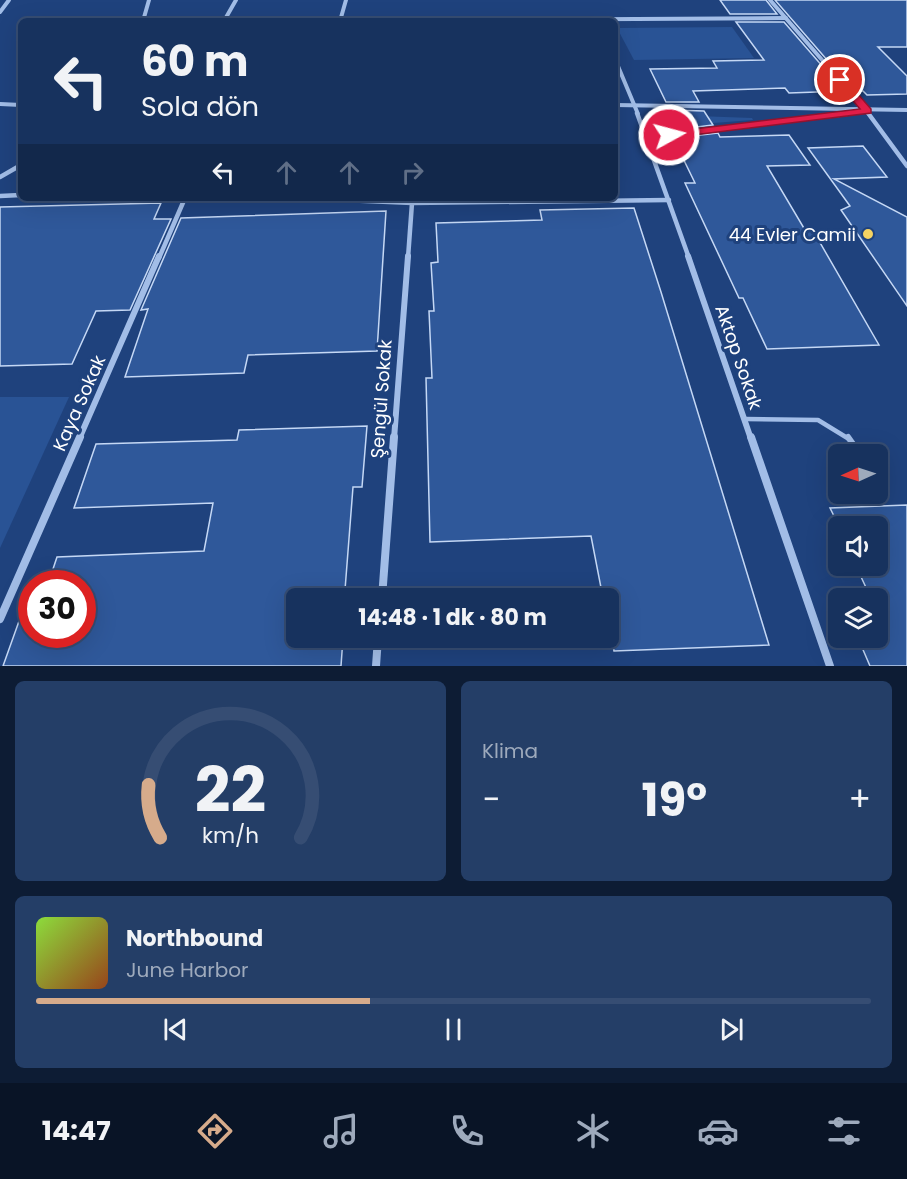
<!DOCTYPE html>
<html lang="tr">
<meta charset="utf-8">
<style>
body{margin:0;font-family:Poppins,sans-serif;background:#243e67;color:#f1f3f6;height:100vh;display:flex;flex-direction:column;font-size:22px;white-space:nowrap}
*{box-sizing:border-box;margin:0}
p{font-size:20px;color:#9eaabc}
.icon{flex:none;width:33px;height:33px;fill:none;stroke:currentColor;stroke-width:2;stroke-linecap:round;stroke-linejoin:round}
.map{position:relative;height:666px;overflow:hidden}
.side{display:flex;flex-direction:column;gap:15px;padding:15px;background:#0d1c34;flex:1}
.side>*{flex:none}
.top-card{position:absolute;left:18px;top:18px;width:600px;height:183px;border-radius:9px;box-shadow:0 6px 24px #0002,0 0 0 2px #364d73;background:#17325e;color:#f1f3f6;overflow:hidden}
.needle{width:39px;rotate:267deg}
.tools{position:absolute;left:828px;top:444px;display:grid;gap:12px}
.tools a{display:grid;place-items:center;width:60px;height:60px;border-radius:9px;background:#17325e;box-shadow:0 6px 24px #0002,0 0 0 2px #364d73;font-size:30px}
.speed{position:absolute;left:18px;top:570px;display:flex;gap:12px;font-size:30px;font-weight:700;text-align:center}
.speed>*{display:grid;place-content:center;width:78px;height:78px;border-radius:50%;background:#17325e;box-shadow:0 6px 24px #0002,0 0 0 2px #364d73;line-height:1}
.speed .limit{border:9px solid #d22;background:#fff;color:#111}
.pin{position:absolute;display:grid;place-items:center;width:51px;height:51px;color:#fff;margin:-26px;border:3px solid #fff;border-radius:50%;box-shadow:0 2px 6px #0007}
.me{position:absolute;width:66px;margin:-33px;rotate:83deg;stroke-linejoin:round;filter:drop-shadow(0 0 4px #0008)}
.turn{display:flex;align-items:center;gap:21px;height:126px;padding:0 24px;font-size:27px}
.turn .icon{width:78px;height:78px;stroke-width:2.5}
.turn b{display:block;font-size:42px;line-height:51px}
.lanes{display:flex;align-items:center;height:57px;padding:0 24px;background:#0003;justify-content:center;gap:30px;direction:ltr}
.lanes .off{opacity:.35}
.big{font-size:45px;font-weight:700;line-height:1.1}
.side .tile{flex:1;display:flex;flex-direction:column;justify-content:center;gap:9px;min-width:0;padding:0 21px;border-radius:9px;background:#243e67}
.side .dial{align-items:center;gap:0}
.dial svg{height:156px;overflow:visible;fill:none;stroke:#364d73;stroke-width:7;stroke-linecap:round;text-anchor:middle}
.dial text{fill:#f1f3f6;stroke:none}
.song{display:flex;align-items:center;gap:18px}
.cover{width:72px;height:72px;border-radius:9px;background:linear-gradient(135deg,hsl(90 70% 55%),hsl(20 70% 35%))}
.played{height:6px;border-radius:3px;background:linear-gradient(90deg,#d6ab8b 40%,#364d73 40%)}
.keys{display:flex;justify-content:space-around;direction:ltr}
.heat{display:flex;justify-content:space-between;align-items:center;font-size:33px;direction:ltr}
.side .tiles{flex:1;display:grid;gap:15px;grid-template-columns:1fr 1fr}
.tile:last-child{grid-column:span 2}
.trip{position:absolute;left:286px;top:588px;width:333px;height:60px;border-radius:9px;background:#17325e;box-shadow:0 6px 24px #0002,0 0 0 2px #364d73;font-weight:700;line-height:60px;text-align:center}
.dock{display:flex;height:96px;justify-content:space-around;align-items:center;background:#091426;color:#9eaabc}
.dock .icon{width:42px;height:42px}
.dock .selected{color:#d6ab8b}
.dock b{font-size:27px;color:#f1f3f6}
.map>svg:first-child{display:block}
.green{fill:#295395}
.building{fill:#2f589a;stroke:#c5d8f5;stroke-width:1.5}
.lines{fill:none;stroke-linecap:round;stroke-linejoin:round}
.service-far1{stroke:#a2bde7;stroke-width:4.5}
.service{stroke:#a2bde7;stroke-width:6}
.minor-far3{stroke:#a2bde7;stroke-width:4}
.minor-far2{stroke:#a2bde7;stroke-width:4.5}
.minor-far1{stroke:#a2bde7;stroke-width:6}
.minor{stroke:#a2bde7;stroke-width:8}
.route{fill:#e11d48;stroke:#92132f;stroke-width:1.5}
.poi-dot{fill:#f5d362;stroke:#1f427d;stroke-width:2}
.labels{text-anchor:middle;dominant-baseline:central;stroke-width:6;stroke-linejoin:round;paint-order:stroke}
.poi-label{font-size:18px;fill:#fff;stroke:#1f427d;text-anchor:end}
.street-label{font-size:18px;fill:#fff;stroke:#1f427d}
</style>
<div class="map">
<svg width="907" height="666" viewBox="0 0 907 666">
<rect width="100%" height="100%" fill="#1f427d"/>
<g class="green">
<polygon points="732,27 754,58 634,60 617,28"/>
<polygon points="670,115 752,118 753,120 673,126 663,123 661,119"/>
<polygon points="0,397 69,397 0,548"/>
</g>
<g class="building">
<polygon points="720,0 766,0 777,14 730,14"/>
<polygon points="775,0 907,0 907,47 878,47 907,76 907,94 867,95 863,91 854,91"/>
<polygon points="736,22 784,22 844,91 789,93 785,88 693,91 699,102 666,102 650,69 717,68 713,61 764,60"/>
<polygon points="671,110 704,111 713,125 680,129"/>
<polygon points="718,133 720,137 789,135 810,165 767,166 805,230 811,227 879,345 767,349 743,298 739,298 685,183 695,183 676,144 687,143 684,137"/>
<polygon points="863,146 887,177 834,179 907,217 907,306 841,210 850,206 808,148"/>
<polygon points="161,203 154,219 171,219 130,310 96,311 72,364 0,366 0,207"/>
<polygon points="634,208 661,292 769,645 614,651 609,627 609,598 603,598 591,536 430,542 426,378 432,378 429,311 434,311 431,263 438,262 436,223 542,220 540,210"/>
<polygon points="386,211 377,351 248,355 244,373 125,377 148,309 141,310 181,218"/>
<polygon points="367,426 362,487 353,487 345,590 297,592 297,638 343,638 341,666 3,666 28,596 32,596 32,634 82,634 82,584 48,584 57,557 204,551 213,503 74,508 96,444 237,440 239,430"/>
<polygon points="907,505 907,666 870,666 858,638 878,638 878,598 841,598 840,595 869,594 856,566 878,566 878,526 839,526 830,508"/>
</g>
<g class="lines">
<polyline class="service-far1" points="745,419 818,420 849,439"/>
<polyline class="service" points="848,437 860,454"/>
<g class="minor-far3">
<polyline points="770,0 869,114"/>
<polyline points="0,12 9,0"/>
<polyline points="143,21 149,0"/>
<polyline points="224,21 236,0"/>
<polyline points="339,21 786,18"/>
<polyline points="340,21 346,0"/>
<polyline points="615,59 638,114"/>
<polyline points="0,104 21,105"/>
<polyline points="615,105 907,110"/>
<polyline points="843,114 846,114"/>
</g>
<g class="minor-far2">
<polyline points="637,113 689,258"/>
<polyline points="868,113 907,166"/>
<polyline points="647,137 846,114"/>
<polyline points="0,177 21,165"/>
<polyline points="0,196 21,195"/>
<polyline points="296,198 412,203 669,200"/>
<polyline points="159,258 185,198"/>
<polyline points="408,258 412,203"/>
</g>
<g class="minor-far1">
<polyline points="688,256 751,439"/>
<polyline points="79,439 159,256"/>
<polyline points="394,439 408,256"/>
</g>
<g class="minor">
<polyline points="751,437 830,666"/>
<polyline points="382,598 394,437"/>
<polyline points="0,619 80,437"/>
<polyline points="376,666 378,638"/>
</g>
</g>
<polygon class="route" points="837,78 844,78 871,109 871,113 669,138 664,135 669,132 860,109 837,82"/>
<circle class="poi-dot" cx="868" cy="234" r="6"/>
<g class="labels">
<g class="poi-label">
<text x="856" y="234">44 Evler Camii</text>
</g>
<g class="street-label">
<text transform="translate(739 357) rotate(71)">Aktop Sokak</text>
<text transform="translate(381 399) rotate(-86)">Şengül Sokak</text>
<text transform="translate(79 403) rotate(-66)">Kaya Sokak</text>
</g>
</g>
</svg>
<div class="tools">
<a><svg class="needle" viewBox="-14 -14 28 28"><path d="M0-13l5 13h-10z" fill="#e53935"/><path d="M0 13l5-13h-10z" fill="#9eaabc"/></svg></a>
<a><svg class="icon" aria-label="sound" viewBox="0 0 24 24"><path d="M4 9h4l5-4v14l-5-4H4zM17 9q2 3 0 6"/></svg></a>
<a><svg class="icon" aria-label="layers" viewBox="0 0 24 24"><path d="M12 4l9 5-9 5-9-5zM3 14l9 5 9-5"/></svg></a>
</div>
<div class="speed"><div class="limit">30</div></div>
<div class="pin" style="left:840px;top:80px;background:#d93025"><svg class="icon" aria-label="arrive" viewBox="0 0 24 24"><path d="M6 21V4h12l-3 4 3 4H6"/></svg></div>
<svg class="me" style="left:669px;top:135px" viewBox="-20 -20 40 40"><circle r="17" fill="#e11d48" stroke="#fff" stroke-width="3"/><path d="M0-11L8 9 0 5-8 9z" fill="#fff"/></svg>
<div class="trip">14:48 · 1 dk · 80 m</div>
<div class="top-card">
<div class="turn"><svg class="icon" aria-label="left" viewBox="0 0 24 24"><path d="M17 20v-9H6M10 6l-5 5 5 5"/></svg><div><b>60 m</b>Sola dön</div></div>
<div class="lanes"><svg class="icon" aria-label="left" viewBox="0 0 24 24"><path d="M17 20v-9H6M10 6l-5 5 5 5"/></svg><svg class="icon off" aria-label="ahead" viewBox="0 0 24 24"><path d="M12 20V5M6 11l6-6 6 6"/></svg><svg class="icon off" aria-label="ahead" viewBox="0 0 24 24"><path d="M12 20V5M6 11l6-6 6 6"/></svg><svg class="icon off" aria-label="right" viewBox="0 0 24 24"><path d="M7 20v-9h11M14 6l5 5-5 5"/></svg></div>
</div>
</div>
<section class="side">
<div class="tiles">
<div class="tile dial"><svg viewBox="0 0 100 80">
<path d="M14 69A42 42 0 1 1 86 69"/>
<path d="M14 69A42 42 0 0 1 8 42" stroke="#d6ab8b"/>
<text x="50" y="56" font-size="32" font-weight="700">22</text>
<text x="50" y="72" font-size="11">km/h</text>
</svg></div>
<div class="tile"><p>Klima</p>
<div class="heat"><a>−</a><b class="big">19°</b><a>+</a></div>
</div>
<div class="tile">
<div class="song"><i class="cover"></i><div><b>Northbound</b><p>June Harbor</p></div></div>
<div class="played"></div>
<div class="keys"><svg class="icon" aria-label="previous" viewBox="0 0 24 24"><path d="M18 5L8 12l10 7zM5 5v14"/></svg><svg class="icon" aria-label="pause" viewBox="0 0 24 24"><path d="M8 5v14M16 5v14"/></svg><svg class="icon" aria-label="next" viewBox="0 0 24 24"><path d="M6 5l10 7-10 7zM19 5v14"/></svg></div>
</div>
</div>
</section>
<nav class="dock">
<b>14:47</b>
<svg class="icon selected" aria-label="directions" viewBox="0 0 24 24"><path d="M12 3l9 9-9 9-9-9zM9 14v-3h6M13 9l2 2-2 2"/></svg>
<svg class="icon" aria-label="music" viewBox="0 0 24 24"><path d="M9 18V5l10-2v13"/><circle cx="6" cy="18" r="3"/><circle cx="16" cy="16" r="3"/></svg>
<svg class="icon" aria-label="phone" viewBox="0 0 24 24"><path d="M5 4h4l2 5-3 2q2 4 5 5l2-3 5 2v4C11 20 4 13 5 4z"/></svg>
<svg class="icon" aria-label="climate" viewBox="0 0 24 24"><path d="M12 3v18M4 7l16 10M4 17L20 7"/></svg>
<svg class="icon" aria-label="car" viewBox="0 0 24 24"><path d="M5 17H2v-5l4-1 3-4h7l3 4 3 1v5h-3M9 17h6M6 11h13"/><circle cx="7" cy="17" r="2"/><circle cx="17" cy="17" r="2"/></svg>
<svg class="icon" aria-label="filters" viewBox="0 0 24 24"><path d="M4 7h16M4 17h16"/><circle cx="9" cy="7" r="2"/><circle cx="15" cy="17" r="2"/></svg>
</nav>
